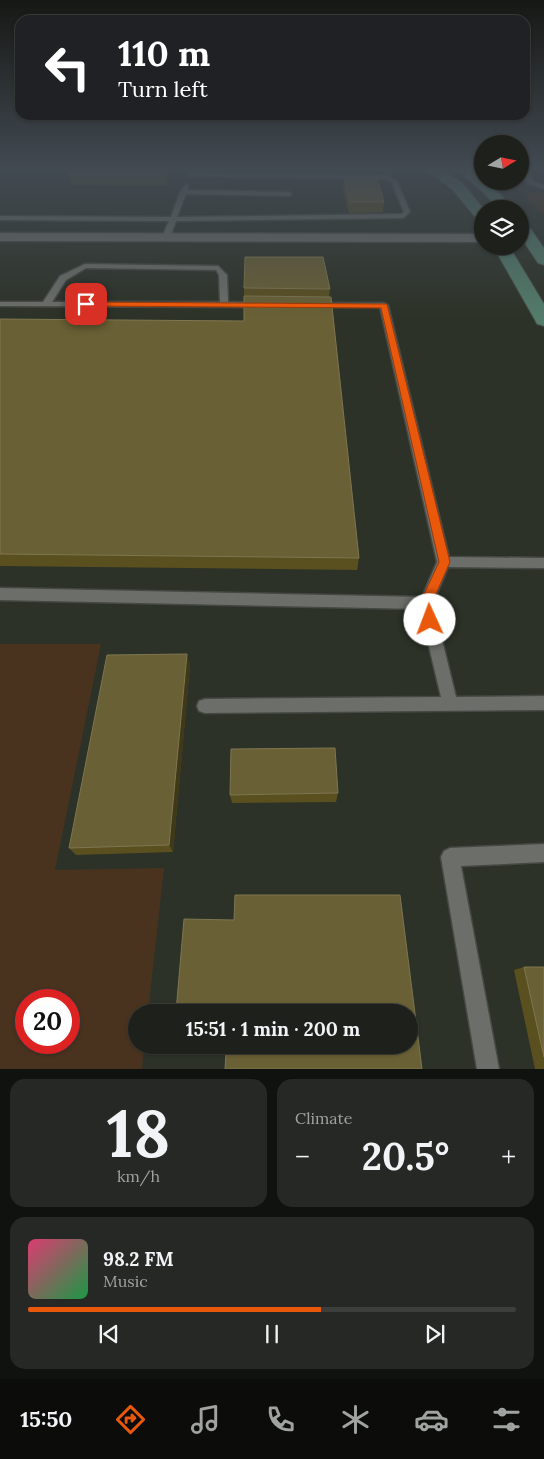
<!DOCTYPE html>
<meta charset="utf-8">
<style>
body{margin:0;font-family:Lora,serif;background:#262825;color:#f1f3f6;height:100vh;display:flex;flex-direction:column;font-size:19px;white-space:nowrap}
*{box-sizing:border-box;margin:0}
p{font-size:16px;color:#a1a3a3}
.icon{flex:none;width:28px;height:28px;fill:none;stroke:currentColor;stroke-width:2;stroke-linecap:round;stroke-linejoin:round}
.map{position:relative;height:1069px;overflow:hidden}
.side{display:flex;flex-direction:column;gap:10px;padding:10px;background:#10120f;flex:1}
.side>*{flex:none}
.guide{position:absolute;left:15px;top:15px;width:515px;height:105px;border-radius:15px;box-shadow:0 1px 4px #0004,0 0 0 1px #3c3e3b;background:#202124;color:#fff;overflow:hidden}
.needle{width:32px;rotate:80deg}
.controls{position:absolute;left:474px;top:135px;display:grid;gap:10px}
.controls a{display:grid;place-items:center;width:55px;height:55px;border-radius:50%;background:#1e201c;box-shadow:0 1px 4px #0004,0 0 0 1px #3c3e3b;font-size:25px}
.speed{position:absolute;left:15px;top:989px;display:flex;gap:10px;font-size:25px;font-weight:700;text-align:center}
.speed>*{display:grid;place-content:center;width:65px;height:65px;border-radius:50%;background:#1e201c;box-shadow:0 1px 4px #0004,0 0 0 1px #3c3e3b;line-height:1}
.speed .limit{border:8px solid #d22;background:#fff;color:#111}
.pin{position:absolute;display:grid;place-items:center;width:42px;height:42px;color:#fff;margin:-21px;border-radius:10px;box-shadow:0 2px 8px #0006}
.me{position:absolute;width:55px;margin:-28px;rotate:358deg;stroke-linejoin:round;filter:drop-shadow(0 0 4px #0008)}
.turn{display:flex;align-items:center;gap:18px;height:105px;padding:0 20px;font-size:22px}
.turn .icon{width:65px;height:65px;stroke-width:2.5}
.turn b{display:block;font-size:35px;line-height:42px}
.big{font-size:38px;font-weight:700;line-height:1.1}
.side .tile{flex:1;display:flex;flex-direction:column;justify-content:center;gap:8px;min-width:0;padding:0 18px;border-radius:15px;background:#262825}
.side .dial{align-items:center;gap:0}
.dial b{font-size:65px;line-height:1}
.song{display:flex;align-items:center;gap:15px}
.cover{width:60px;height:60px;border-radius:8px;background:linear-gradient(135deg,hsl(340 70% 55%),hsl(140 70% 35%))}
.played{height:5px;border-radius:2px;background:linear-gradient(90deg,#ea580c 60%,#3c3e3b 60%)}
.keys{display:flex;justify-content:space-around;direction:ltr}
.heat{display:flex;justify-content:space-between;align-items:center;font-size:28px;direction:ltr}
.side .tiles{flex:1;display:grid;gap:10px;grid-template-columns:1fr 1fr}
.tile:last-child{grid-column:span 2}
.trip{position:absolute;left:128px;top:1004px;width:290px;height:50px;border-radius:25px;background:#1e201c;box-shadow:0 1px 4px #0004,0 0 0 1px #3c3e3b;font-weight:700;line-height:50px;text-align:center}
.dock{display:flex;height:80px;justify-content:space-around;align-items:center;background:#0c0d0b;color:#a1a3a3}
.dock .icon{width:35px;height:35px}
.dock .on{color:#ea580c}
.dock b{font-size:22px;color:#f1f3f6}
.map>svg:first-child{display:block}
.built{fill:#2c3227;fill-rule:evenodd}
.green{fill:#49331f;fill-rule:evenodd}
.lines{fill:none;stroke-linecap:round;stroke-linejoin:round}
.lane-casing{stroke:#454844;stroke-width:3}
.street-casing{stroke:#454844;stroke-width:3}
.secondary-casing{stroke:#454844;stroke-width:2}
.lane{fill:#6c6f69;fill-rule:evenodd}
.street{fill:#6c6f69;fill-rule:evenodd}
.secondary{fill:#537c6a;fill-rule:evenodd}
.wall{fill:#5a4f1f}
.shaded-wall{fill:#3f3919}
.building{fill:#6a6035;stroke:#7e7651}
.route{fill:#ea580c;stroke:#983908}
</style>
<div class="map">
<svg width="544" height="1069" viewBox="0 0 544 1069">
<rect width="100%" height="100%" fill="#282b26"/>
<path class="built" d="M 0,169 L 482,169 L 482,181 L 520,181 L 520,169 L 544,169 L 544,1069 L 0,1069 ZM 482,209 L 520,209 L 520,246 L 482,246 ZM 26,1000 L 69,1000 L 69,1042 L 26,1042 ZM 136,1012 L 409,1012 L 409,1045 L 136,1045 Z"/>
<g class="green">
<polygon points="521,191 544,193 544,216"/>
<path d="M 0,644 L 101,644 L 55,870 L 164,868 L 148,1012 L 136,1012 L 136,1045 L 144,1045 L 142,1069 L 0,1069 ZM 26,1000 L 69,1000 L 69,1042 L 26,1042 Z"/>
</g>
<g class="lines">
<g class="lane-casing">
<g id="lane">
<polygon points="523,169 529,169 532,181 544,185 544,189 527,183"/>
<polygon points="190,173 385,175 397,181 410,212 403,218 176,221 170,237 166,239 162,237 169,221 0,220 0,216 171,217 180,192 186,184 189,186 187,190 289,192 292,194 289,196 186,194 177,217 401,214 404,212 391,182 384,179 188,176"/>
<path d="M 85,264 L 218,266 L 227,275 L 228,302 L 260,303 L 264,305 L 260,307 L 0,306 L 0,302 L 43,302 L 60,276 ZM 86,268 L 216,270 L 219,275 L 220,302 L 52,302 L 66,280 Z"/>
<polygon points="312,303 384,303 388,305 449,557 544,558 544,568 448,567 433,603 456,697 544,696 544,710 205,713 199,711 197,706 199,701 205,699 441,697 420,609 0,600 0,588 422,597 437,562 380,307 312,307"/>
<polygon points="544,844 544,862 461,866 499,1069 477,1069 441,857 444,851 450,848"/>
</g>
</g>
<g class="street-casing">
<polygon id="street" points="0,233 482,234 482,242 0,241"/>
</g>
<g class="secondary-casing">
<g id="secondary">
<polygon points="425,169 440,169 462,183 484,209 482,220 477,219 452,189"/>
<polygon points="455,169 469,169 482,178 482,181 488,181 514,209 499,209 478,187"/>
<polygon points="520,219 525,221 544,248 544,265 538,263 520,236"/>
<polygon points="493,246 509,246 544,304 544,326 537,324 535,320"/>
</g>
</g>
<use href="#lane" class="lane"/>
<use href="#street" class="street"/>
<use href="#secondary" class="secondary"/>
</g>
<g class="wall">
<polygon points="172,169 166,186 71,185 69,175"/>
<polygon points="344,178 384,202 383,212 349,213 343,188"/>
<polygon points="244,288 330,289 329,297 359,558 357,570 0,566 0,319 244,321"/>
<polygon points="190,665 173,852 76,855 69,848"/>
<polygon points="338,793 336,802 232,803 230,795"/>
<polygon points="524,967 544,967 544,1069 535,1069 514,970"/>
</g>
<g class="shaded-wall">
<polygon points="168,169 172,169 166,186 165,175"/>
<polygon points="187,654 190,665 173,852 169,845"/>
</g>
<g class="building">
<polygon points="73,169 168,169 165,175 69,175"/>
<polygon points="344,178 377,178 384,202 350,202"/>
<polygon points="245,257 323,257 330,289 244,288"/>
<polygon points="244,296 331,297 359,558 0,554 0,319 244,321"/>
<polygon points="187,654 169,845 69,848 107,655"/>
<polygon points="335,748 338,793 230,795 231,749"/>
<polygon points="235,895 400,895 422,1069 225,1069 226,1053 173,1053 174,1045 409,1045 409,1012 176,1012 184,919 234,920"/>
<polygon points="524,967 544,967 544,1057"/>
</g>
<linearGradient id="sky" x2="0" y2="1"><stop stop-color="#161815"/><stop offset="0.53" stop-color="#424a52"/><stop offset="1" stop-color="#424a52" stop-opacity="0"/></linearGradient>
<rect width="544" height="319" fill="url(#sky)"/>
<polygon class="route" points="86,302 387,304 450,562 432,603 436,620 434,624 430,625 425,624 420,603 439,562 381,308 83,306 82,304"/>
</svg>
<div class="controls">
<a><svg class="needle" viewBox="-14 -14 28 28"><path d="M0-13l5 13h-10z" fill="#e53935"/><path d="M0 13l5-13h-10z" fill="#a1a3a3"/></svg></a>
<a><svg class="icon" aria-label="layers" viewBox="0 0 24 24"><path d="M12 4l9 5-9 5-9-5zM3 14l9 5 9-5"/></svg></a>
</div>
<div class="speed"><div class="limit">20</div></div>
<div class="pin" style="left:86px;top:304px;background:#d93025"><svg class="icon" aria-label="arrive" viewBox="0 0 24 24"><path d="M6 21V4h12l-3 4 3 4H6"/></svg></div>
<svg class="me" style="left:430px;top:620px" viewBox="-20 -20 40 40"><circle r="19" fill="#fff"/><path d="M0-13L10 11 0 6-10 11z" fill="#ea580c"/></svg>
<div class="trip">15:51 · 1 min · 200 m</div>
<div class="guide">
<div class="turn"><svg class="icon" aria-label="left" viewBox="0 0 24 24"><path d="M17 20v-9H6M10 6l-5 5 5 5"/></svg><div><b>110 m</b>Turn left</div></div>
</div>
</div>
<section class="side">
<div class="tiles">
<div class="tile dial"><b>18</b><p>km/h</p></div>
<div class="tile"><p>Climate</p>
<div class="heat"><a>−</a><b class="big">20.5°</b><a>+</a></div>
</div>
<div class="tile">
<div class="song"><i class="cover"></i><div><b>98.2 FM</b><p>Music</p></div></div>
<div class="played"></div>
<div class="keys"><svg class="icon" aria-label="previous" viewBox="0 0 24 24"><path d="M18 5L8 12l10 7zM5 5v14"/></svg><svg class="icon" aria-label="pause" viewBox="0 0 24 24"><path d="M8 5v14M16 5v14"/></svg><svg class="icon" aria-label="next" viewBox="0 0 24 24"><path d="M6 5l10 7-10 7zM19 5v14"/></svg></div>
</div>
</div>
</section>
<nav class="dock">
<b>15:50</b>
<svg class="icon on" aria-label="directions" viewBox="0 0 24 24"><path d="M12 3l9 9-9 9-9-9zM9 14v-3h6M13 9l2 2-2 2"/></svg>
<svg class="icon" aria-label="music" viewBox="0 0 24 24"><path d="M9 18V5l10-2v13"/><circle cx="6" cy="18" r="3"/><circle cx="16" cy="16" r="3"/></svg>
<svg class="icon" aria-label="phone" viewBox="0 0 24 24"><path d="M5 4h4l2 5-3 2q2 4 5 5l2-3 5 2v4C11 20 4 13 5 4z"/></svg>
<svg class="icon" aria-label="climate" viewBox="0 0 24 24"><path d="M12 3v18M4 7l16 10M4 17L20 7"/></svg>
<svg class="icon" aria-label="car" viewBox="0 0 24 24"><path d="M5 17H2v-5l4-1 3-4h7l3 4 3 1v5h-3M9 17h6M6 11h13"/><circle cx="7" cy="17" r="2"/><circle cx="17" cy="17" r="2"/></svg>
<svg class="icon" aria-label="filters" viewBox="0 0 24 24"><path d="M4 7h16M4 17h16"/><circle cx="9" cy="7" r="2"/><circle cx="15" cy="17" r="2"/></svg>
</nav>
